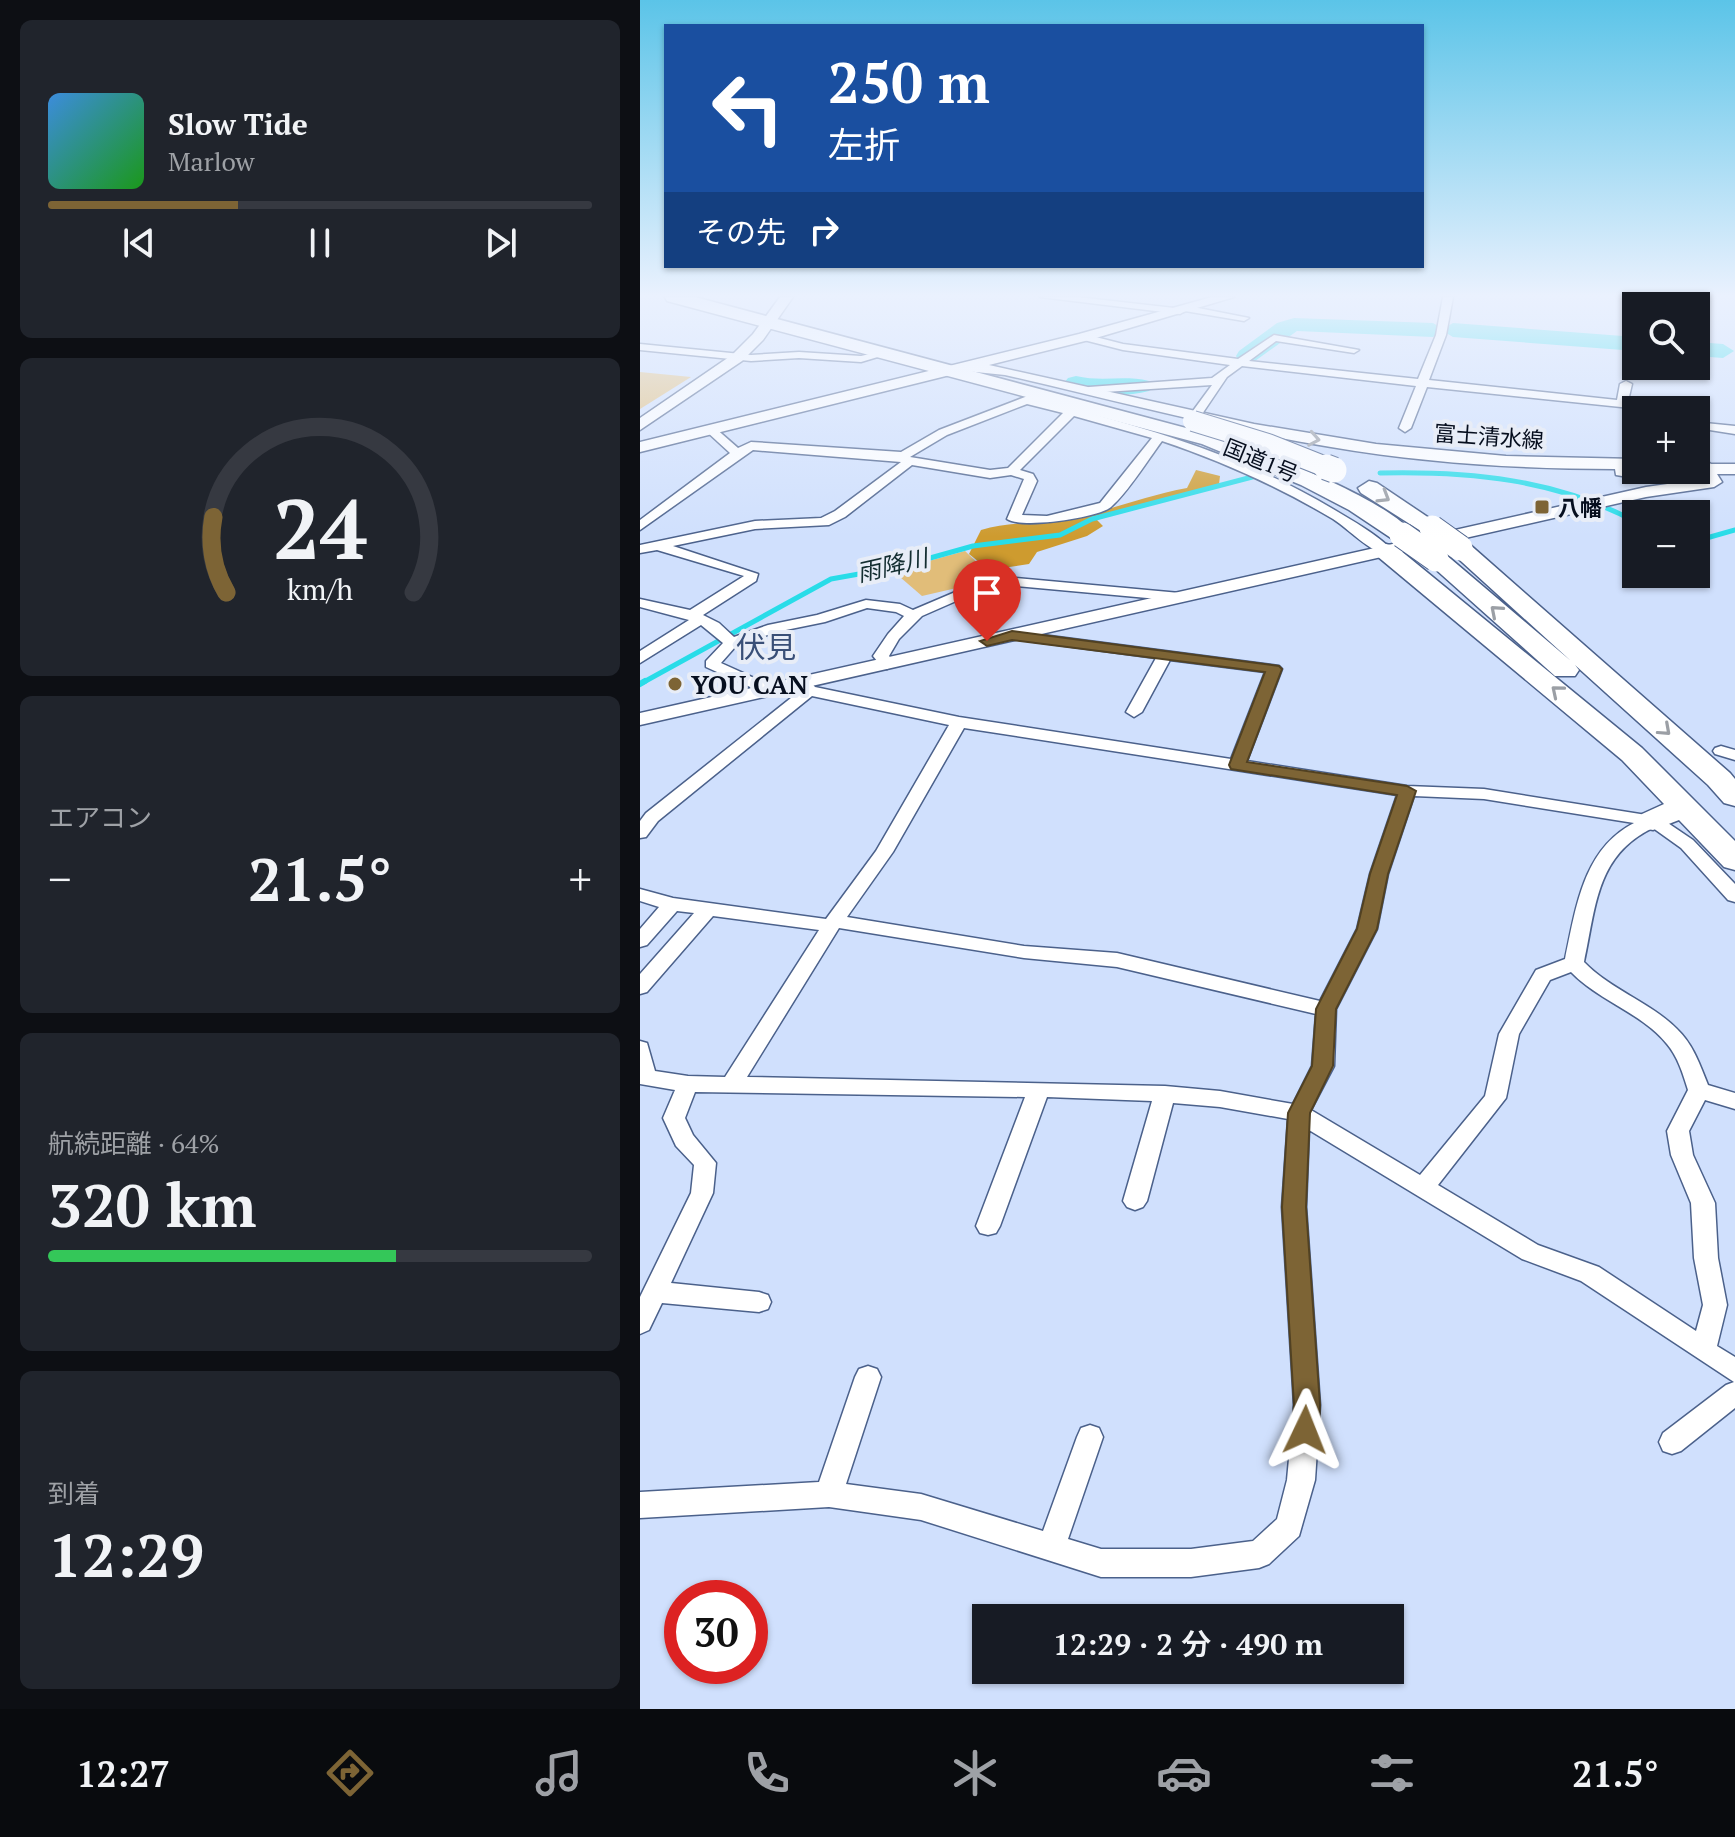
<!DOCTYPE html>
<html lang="ja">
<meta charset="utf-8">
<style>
body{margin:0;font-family:"PT Serif","Noto Sans JP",serif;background:#20242c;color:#f1f3f6;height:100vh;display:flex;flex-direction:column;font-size:30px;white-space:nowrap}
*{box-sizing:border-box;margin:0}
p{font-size:26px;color:#9ea1a6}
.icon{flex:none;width:44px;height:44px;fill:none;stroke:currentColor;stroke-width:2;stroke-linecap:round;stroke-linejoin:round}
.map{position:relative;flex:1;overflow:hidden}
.sheet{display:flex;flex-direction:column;gap:20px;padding:20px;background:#0d0f14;width:640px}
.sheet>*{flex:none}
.top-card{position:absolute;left:24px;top:24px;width:760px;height:244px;border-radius:0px;box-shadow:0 2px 6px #0004;background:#1a4fa0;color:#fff;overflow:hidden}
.tools{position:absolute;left:982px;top:292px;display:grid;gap:16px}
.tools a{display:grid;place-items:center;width:88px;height:88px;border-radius:0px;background:#171b24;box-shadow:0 2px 6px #0004;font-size:40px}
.speed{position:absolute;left:24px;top:1580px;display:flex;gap:16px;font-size:40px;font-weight:700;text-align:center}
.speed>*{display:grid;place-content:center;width:104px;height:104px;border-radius:50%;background:#171b24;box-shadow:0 2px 6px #0004;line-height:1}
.speed .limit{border:12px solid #d22;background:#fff;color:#111}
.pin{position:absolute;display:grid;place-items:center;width:68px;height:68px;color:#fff;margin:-82px -34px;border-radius:50% 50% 50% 0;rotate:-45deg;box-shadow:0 0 8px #0007}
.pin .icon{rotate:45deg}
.me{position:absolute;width:88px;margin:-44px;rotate:2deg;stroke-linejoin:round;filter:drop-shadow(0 0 6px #0008)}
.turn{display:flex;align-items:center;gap:28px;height:168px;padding:0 32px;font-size:36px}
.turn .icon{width:104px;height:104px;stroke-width:2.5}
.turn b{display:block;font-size:56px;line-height:68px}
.then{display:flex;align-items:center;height:76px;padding:0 32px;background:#0003;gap:16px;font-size:30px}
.big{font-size:60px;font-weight:600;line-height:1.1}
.sheet .card{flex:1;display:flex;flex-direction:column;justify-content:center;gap:12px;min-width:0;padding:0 28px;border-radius:12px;background:#20242c}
.sheet .dial{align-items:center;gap:0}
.dial svg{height:208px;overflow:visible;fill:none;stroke:#363941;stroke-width:7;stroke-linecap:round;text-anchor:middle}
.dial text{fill:#f1f3f6;stroke:none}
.song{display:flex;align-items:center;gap:24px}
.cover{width:96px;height:96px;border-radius:12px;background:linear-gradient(135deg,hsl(210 70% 55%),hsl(120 70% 35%))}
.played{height:8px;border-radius:4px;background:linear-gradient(90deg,#7d6435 35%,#363941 35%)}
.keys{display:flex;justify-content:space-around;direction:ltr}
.heat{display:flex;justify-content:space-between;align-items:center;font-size:44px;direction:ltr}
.charge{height:12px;border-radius:6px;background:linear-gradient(90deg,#34c759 64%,#363941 0)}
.trip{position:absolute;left:332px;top:1604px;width:432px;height:80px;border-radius:0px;background:#171b24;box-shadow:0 2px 6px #0004;font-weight:600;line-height:80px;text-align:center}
.dock{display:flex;height:128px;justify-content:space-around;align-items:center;background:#090b0e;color:#9ea1a6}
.dock .icon{width:56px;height:56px}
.dock .selected{color:#7d6435}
.dock b{font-size:36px;color:#f1f3f6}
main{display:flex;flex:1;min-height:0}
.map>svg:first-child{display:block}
.green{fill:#e1bd79}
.forest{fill:#ce9b2f}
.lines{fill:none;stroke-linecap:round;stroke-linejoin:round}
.stream-far1{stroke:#28dce8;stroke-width:5}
.stream{stroke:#28dce8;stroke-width:6}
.river{fill:#28dce8;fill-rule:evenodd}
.street-casing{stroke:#4b618b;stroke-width:3}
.secondary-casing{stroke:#4b618b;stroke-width:3}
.highway-casing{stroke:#4b618b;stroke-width:3}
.street{fill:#fff;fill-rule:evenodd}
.secondary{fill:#fff;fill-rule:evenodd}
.highway{fill:#fff;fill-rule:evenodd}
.highway-bridge-far1-casing{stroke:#4b618b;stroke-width:22;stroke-linecap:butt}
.highway-bridge-casing{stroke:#4b618b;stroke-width:27;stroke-linecap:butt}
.highway-bridge-far1{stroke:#fff;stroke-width:20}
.highway-bridge{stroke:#fff;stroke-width:25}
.oneway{stroke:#9b9fa5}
.route{fill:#7d6435;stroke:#514122;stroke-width:2}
.poi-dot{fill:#7d6435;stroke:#e8edf7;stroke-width:3}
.labels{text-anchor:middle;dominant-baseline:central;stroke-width:8;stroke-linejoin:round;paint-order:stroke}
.far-street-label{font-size:22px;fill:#060e1e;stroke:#e8edf7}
.far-poi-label{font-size:22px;font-weight:bold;fill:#060e1e;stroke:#e8edf7;text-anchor:start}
.far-water-label{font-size:24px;font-style:italic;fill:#142e31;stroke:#e8edf7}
.poi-label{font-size:26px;font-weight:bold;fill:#060e1e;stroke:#e8edf7;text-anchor:start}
.quarter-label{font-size:30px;fill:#394f77;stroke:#e8edf7}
</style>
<main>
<section class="sheet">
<div class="card">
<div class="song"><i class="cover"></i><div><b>Slow Tide</b><p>Marlow</p></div></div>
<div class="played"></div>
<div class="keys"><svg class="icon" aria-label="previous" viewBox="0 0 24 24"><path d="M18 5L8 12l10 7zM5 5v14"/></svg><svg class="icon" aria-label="pause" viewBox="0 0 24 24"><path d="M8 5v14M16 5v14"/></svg><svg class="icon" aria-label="next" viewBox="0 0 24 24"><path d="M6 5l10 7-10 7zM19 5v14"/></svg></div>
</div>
<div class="card dial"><svg viewBox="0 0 100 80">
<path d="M14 69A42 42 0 1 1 86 69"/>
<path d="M14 69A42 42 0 0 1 9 40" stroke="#7d6435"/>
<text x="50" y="56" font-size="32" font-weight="700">24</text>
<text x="50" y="72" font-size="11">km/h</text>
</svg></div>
<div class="card"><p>エアコン</p>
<div class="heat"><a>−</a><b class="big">21.5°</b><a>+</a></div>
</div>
<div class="card"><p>航続距離 · 64%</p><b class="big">320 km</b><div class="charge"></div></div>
<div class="card"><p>到着</p><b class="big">12:29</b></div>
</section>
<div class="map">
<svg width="1095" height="1709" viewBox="0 0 1095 1709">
<rect width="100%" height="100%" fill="#d0e0fd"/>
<g class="green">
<polygon points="0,372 51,377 0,409"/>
<polygon points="325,551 348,573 321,587 282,596 253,571"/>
</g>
<path class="forest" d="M 556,470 L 580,476 L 579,484 C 538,497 497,504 457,520 L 463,526 L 447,536 L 397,552 L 389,564 L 349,570 L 329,554 L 341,530 C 371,521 402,524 433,518 C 471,510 508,495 547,488 Z"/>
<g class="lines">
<g class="stream-far1">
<path d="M 740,473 C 829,471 916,479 996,522"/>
<polyline points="1056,541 1095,530"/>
<polyline points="2,683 191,579 258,567 333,546 420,535 452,519 616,476"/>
</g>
<polyline class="stream" points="0,684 5,681"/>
<g class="river">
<polygon points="654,318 793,323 803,329 813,323 996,337 996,351 813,337 803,331 793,337 657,331 615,361 599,361 596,356 599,351 637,323"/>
<polygon points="1056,342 1083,344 1094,351 1083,358 1056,356"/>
<path d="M 436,376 C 461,382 485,375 509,381 L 513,386 L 509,391 C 482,398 454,395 428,388 L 424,383 L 428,378 Z"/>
</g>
<g class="street-casing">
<g id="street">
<polygon points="400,297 437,297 543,309 548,306 609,318 604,321 545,311 540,314"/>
<polygon points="803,297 813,297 806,335 789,380 977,400 980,384 986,381 992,384 988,401 1043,407 1049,410 1010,410 787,387 771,428 765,432 759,428 776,386 602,366 587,377 560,417 556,418 550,415 572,385 449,393 443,390 449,387 572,378 590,365 483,350 440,339 439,337 444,334 483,344 598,359 634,335 719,350 714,353 636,341 609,361 778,379 796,335"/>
<polygon points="0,344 111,355 159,352 221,356 246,350 251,353 221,362 159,358 111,361 0,350"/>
<path d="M 398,392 L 404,395 L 397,399 C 500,426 601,454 693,509 C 713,521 737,534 753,551 L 751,554 C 733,556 709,529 693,519 C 639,487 582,461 522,441 C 507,461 489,491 471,507 C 458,518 382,529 367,519 L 384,479 L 371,475 L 350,478 L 272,465 L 205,517 L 189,525 L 115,529 L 33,546 L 118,574 L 116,581 L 63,615 L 79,623 L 94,637 L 128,625 L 177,615 L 226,600 L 260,604 L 273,610 L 353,576 L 540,593 L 547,597 L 540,601 L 355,584 L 282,616 L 259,639 L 249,656 L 255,664 L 247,669 L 242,667 L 233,656 L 248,634 L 264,616 L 256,612 L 227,608 L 185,622 L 136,632 L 96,646 L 81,663 L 134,687 L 136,690 L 128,695 L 66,667 L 66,661 L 83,643 L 61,625 L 0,663 L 0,651 L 49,620 L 0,607 L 0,599 L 50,610 L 104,576 L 17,550 L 0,553 L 0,545 L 115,521 L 181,518 L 195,511 L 261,462 L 113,450 L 0,530 L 0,520 L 90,453 L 66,431 L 66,427 L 74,427 L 98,448 L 111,442 L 261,452 L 299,430 ZM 387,404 L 423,413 L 368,468 L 350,470 L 270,457 L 307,435 ZM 434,416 L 512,438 L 460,503 L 407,516 L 382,515 L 397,481 L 393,474 L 380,470 Z"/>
<polygon points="1056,413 1060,414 1065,423 1095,426 1095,434 1057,428"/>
<path d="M 372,631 L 639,666 L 642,669 L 607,761 L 767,786 L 844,789 L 1019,817 L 1053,840 L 1095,884 L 1095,902 L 1088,900 L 1041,848 L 1013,828 C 956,855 956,907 944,962 C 971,990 1010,1002 1037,1029 C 1053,1044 1060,1065 1068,1085 L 1095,1093 L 1095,1109 L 1065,1100 L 1049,1131 L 1053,1155 L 1075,1203 L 1078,1258 L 1087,1305 L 1077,1346 L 1095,1357 L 1095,1408 L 1041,1451 L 1032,1454 L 1023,1451 L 1019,1442 L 1023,1433 L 1086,1385 L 1094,1382 L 941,1281 L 882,1259 L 669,1130 L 666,1207 L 680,1405 L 675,1480 L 659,1536 L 629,1564 L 619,1568 L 551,1577 L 461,1577 L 281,1520 L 189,1507 L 0,1518 L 0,1492 L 179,1482 L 215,1377 L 219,1369 L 228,1366 L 237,1369 L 241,1377 L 206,1484 L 281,1494 L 403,1531 L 437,1437 L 441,1428 L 450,1425 L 459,1428 L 463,1437 L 428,1539 L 461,1549 L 551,1549 L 613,1541 L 637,1519 L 647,1480 L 654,1405 L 642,1207 L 648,1119 L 580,1107 L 533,1103 L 507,1201 L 503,1207 L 495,1210 L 487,1207 L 483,1201 L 512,1101 L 407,1097 L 360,1226 L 356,1233 L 348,1235 L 340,1233 L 336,1226 L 385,1097 L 55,1092 L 45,1118 L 53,1135 L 76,1163 L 73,1193 L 31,1283 L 119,1292 L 128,1295 L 131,1302 L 128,1309 L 119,1312 L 22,1303 L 9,1330 L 0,1334 L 0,1297 L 51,1193 L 54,1165 L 36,1146 L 23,1118 L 35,1090 L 0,1084 L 0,1041 L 7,1043 L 15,1071 L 48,1076 L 85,1077 L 179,930 L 73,916 L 7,992 L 0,994 L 0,974 L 54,913 L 37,911 L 7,945 L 0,947 L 0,929 L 19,907 L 0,901 L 0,889 L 33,898 L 186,919 L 236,851 L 309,725 L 172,696 L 18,821 L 6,837 L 0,838 L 0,821 L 6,813 L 161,690 L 156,683 L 164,678 L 169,680 L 175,687 L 319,717 L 591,759 L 625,672 L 530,660 L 502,712 L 494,717 L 486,712 L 516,658 L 367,638 L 365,635 ZM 324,728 L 757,795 L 730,874 L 717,929 L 680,1001 L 477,953 L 384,946 L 207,917 L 253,852 ZM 774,796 L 844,799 L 994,823 C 943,849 936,908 925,959 L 896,970 L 859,1034 L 845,1096 L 780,1175 L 671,1110 L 694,1066 L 696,1009 L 737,929 L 748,874 ZM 199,928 L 384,958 L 477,967 L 676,1014 L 672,1066 L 653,1104 L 580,1091 L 525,1086 L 107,1077 ZM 931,972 C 959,1001 1002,1013 1027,1044 C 1038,1057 1043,1074 1048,1090 L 1027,1131 L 1031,1155 L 1051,1203 L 1054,1258 L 1063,1305 L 1056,1331 L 959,1267 L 898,1245 L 798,1185 L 866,1098 L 879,1034 L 910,980 Z"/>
<polygon points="1081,746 1095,750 1095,760 1075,754 1073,751 1075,748"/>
</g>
</g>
<g class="secondary-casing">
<g id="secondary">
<polygon points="140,297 153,297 123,340 102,361 0,430 0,418 92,355 113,334"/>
<path d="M 572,297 L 594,297 L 449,340 L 349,365 L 614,424 L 736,444 L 866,456 L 996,459 L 996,470 L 1056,470 L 1056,460 L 1062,458 L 1071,464 L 1095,464 L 1095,474 L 1077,474 L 1082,482 L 1074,487 L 1006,497 L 0,725 L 0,713 L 1006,487 L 1063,479 L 1061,475 L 982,476 L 976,475 L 975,469 C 880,469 785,463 691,447 C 581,429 474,400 365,375 L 326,371 L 0,452 L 0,442 L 439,334 Z"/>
</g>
</g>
<g class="highway-casing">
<g id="highway">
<path d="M 25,297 L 55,297 L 576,436 C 621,451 749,499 774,535 L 770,540 L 754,540 L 709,510 L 661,485 L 562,444 L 27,301 Z"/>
<polygon points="729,481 737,483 804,528 800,533 784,533 721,493 718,488"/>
<polygon points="820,541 828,543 1090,773 1095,779 1095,806 1084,803 1068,785 935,665 939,670 935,676 915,676 784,559 787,554 805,554 931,661 812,553 808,548 812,543"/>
<polygon points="746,544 755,546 1002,748 1095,841 1095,870 1084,867 1039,820 1013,830 1002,828 997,821 1002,814 1024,804 982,760 737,556 734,551 737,546"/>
</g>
</g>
<use href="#street" class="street"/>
<use href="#secondary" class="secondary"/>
<use href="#highway" class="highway"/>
<g class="highway-bridge-far1-casing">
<polyline id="highway-bridge-far1" points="553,421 628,444 691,469"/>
</g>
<g class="highway-bridge-casing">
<g id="highway-bridge">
<polyline points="686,467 694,470"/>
<polyline points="792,528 820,548"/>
<polyline points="762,535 796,559"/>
</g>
</g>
<use href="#highway-bridge-far1" class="highway-bridge-far1"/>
<use href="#highway-bridge" class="highway-bridge"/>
</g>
<defs><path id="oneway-chevron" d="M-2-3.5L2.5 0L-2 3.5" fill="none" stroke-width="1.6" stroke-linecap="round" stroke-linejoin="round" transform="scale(2)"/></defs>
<g class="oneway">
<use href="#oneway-chevron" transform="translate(674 439) rotate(10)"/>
<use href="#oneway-chevron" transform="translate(744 497) rotate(31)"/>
<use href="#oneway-chevron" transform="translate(856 611) rotate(-139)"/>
<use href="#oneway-chevron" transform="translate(917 691) rotate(-140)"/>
<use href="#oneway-chevron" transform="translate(1025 730) rotate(42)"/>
</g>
<linearGradient id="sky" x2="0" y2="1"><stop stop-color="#5bc4e8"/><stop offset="0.55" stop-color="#eaf1fe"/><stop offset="1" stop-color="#eaf1fe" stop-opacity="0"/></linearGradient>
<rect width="1095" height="537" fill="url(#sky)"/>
<polygon class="route" points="372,631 639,666 642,669 607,762 767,786 776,791 748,874 737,929 696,1009 693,1066 670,1113 666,1207 680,1405 679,1430 675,1439 665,1442 656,1439 652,1430 654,1405 642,1207 648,1113 672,1066 676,1009 717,929 730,874 757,795 591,769 589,765 625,672 372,640 347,646 340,641"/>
<g class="poi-dot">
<rect x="894" y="499" width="16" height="16" rx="4"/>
<circle cx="35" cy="684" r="8"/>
</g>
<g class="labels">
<g class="far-street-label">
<text transform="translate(849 436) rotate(4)">富士清水線</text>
<text transform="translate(621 460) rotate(22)">国道1号</text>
</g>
<g class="far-poi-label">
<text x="918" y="507">八幡</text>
</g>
<g class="far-water-label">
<text transform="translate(252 565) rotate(-13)">雨降川</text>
</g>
<g class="poi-label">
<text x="51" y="684">YOU CAN</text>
</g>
<g class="quarter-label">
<text x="126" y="647">伏見</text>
</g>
</g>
</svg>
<div class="tools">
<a><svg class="icon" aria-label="search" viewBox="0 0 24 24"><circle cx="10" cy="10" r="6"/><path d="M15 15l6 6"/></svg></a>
<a>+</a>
<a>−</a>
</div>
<div class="speed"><div class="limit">30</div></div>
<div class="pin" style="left:347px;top:641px;background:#d93025"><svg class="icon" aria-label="arrive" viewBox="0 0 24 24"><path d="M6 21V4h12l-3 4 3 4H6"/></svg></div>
<svg class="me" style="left:665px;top:1430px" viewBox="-20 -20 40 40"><path d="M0-17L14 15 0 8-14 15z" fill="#7d6435" stroke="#fff" stroke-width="4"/></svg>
<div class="trip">12:29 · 2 分 · 490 m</div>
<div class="top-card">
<div class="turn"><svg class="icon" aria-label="left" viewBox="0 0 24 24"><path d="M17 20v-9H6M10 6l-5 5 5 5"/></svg><div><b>250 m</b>左折</div></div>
<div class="then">その先<svg class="icon" aria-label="right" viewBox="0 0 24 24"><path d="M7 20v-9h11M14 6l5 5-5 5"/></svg></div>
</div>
</div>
</main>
<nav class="dock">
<b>12:27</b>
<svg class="icon selected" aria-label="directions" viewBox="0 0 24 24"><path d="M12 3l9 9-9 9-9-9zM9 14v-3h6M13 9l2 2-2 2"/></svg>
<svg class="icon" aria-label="music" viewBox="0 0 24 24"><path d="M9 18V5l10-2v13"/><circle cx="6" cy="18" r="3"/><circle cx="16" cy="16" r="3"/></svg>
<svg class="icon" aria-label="phone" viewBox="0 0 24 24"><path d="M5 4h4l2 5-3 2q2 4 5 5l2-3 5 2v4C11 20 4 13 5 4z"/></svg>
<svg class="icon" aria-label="climate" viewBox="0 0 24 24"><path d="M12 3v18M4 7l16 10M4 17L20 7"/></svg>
<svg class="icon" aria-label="car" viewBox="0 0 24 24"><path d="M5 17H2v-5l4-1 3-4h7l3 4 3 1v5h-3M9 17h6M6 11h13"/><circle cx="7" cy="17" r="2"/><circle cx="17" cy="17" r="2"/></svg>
<svg class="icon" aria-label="filters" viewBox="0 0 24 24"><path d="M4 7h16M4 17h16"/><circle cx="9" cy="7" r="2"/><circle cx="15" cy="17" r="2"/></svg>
<b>21.5°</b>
</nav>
